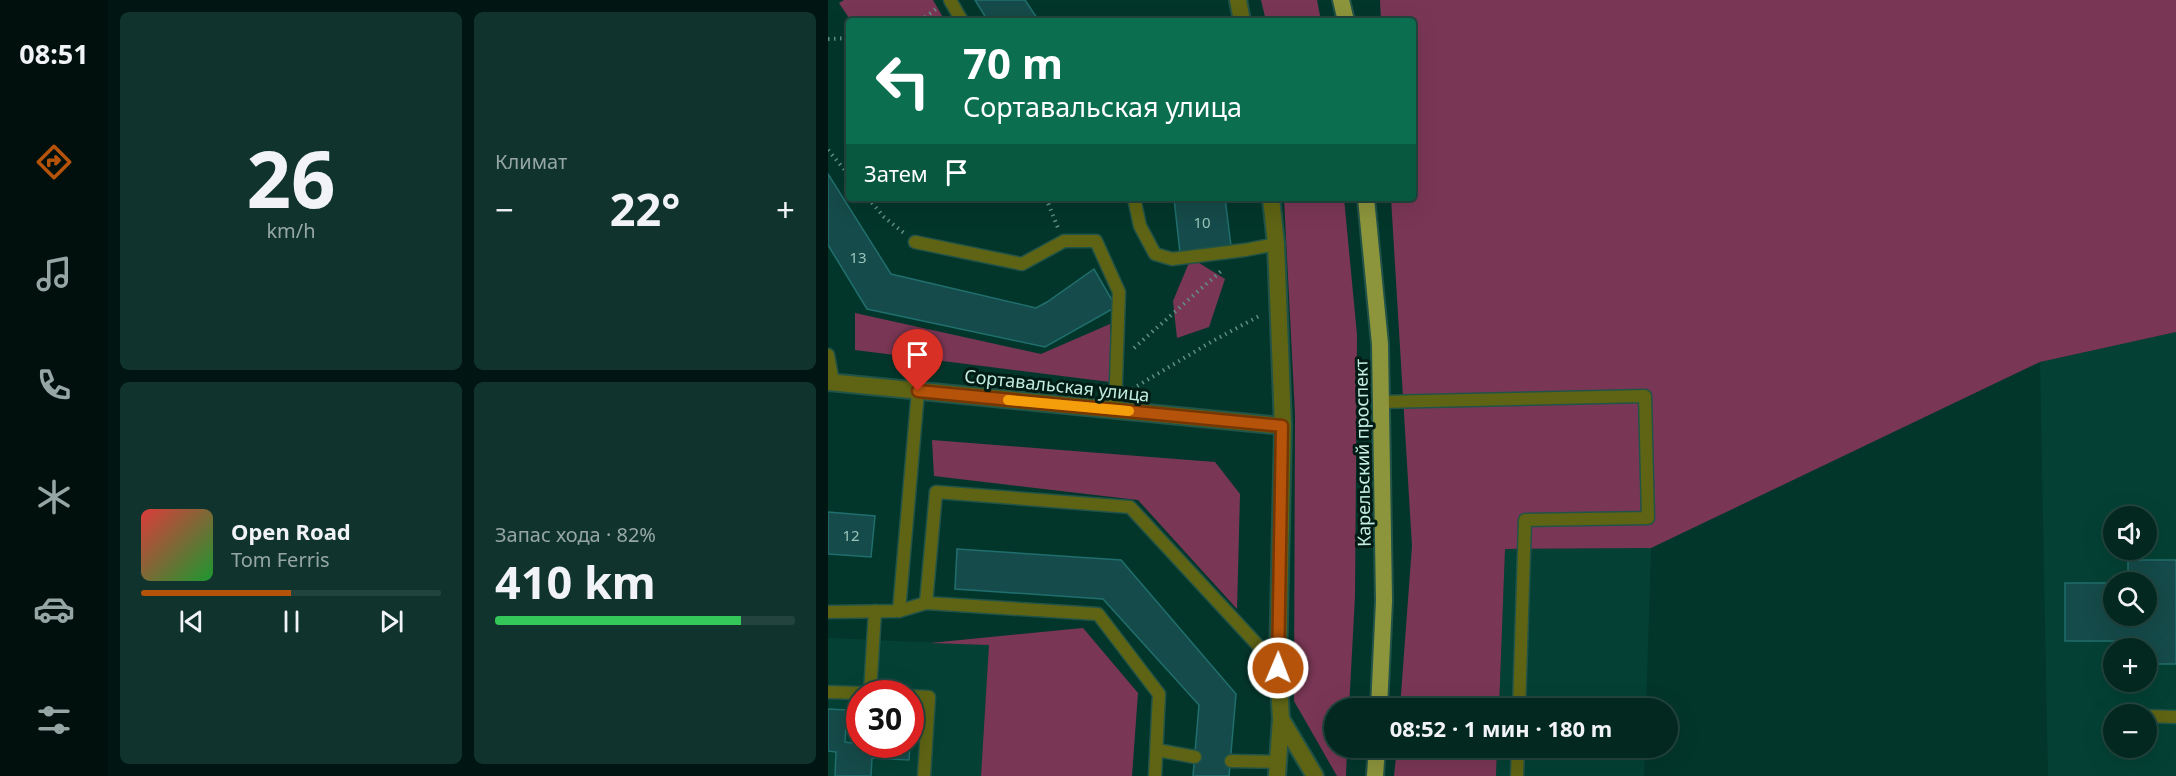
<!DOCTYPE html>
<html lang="ru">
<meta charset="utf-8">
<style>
body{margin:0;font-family:"Noto Sans",sans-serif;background:#10342d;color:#f1f3f6;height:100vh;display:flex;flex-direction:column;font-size:22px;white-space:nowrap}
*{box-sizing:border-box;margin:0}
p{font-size:20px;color:#96a6a5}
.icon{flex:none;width:33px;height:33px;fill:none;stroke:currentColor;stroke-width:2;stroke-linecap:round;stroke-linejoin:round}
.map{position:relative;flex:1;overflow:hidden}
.side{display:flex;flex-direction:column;gap:12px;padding:12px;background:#011612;width:720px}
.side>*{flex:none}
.banner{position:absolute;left:18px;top:18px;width:570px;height:183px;border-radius:6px;box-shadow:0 6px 24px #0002,0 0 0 2px #23443e;background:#0b6e4f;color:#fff;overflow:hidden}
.fabs{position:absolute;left:1275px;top:506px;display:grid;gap:12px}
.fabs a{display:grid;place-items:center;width:54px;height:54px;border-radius:50%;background:#022820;box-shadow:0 6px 24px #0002,0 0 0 2px #23443e;font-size:30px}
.speed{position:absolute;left:18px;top:680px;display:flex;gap:12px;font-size:30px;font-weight:700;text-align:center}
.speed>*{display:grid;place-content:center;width:78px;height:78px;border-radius:50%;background:#022820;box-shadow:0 6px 24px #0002,0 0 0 2px #23443e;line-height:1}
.speed .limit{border:9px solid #d22;background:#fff;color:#111}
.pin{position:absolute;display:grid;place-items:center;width:51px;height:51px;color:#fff;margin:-62px -26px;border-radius:50% 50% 50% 0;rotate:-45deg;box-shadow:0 0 6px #0007}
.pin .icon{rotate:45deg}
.me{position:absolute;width:66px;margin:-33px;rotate:1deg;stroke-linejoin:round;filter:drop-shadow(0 0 4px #0008)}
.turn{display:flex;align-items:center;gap:21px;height:126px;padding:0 18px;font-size:27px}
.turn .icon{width:78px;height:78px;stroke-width:2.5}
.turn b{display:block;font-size:42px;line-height:51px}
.then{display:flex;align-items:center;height:57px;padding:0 18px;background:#0003;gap:12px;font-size:22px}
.big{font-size:45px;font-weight:700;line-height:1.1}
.side .tile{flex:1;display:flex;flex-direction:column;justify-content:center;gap:9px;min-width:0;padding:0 21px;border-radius:9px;background:#10342d}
.side .dial{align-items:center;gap:0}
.dial b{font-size:78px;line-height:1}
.song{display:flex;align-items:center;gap:18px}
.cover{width:72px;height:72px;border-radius:9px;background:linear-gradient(135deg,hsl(0 70% 55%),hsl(130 70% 35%))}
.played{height:6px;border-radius:3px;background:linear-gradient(90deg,#b45309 50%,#23443e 50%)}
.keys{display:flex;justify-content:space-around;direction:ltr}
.heat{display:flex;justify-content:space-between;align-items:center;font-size:33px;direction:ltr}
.charge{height:9px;border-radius:4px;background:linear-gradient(90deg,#34c759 82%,#23443e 0)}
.side .tiles{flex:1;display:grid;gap:12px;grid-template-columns:repeat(2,1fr)}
.trip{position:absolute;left:496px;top:698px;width:354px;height:60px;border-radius:30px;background:#022820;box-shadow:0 6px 24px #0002,0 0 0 2px #23443e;font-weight:700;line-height:60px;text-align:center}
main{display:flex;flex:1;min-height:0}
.tabs{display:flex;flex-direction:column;width:108px;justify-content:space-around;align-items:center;background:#01100d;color:#96a6a5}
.tabs .icon{width:42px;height:42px}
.tabs .current{color:#b45309}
.tabs b{font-size:27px;color:#f1f3f6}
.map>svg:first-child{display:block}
.built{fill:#044134;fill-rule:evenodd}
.green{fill:#7a3755}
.building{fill:#154b4a;stroke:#206f6e;stroke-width:1.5}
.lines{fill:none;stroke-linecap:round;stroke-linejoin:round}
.service-casing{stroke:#225348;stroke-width:15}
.minor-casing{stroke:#225348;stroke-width:20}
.primary-casing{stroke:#225348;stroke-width:20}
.path{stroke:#618f83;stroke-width:4;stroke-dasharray:1.5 4.5;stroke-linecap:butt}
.service{stroke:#5e6413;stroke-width:12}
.minor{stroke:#5e6413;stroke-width:16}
.primary{stroke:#8d953c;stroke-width:16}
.route-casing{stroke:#753606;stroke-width:15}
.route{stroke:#b45309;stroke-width:10}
.slow{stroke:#f59e0b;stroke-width:10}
.labels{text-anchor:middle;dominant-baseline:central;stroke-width:6;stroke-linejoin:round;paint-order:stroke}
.number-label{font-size:15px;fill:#98c4ba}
.street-label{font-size:18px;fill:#c4ede0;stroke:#011b15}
</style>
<main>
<nav class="tabs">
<b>08:51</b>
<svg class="icon current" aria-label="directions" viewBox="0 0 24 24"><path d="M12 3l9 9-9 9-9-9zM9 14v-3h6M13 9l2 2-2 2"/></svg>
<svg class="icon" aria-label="music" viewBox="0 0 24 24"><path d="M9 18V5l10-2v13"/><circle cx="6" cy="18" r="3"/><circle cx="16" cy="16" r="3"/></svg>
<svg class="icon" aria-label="phone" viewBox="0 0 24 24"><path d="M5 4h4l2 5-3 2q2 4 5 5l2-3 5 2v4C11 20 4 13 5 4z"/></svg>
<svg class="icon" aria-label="climate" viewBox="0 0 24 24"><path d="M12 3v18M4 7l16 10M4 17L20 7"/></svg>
<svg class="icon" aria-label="car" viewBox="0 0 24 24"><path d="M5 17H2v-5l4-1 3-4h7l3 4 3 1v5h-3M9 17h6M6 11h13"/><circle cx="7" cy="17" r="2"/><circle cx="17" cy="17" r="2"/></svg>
<svg class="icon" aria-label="filters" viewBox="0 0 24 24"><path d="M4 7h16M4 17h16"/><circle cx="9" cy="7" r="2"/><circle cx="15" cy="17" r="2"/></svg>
</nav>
<section class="side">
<div class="tiles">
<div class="tile dial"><b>26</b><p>km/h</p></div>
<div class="tile"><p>Климат</p>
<div class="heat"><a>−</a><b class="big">22°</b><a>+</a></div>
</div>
<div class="tile">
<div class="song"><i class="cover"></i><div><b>Open Road</b><p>Tom Ferris</p></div></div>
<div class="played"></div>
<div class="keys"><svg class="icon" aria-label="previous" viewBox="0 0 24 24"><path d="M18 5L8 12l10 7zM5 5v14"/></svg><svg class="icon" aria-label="pause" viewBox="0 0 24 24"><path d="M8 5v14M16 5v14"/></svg><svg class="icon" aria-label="next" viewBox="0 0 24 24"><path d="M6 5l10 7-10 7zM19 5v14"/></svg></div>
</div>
<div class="tile"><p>Запас хода · 82%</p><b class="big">410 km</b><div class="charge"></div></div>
</div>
</section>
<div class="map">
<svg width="1348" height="776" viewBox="0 0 1348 776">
<rect width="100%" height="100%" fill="#03362b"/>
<g class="built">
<path d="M 1348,332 L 1348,776 L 1220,776 L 1212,362 ZM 1286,516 L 1318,516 L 1318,549 L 1286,549 ZM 1286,582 L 1318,582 L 1318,615 L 1286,615 ZM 1286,648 L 1318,648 L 1318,681 L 1286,681 ZM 1286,714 L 1318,714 L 1318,747 L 1286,747 Z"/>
<polygon points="823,548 818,708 671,708 677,549"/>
<path d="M 0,638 L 161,645 L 153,776 L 0,776 ZM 32,693 L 82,693 L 82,744 L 32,744 Z"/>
<polygon points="669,747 817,747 816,776 668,776"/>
</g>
<g class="green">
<polygon points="16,0 105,0 117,21 23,21 11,3"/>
<polygon points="433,0 489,0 493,21 438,21"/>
<polygon points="552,0 1348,0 1348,332 1212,362 823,548 677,549 671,708 572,708 584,546 563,198 585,198 585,21 553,21"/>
<polygon points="456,198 516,198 529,335 527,596 521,708 507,708 507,747 519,747 518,776 509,776 466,701 467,414"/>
<polygon points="363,258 397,279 381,327 349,338 345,301"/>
<polygon points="27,313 213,354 282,324 282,382 27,350"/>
<polygon points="104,440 387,462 412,494 409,609 310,500 106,476"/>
<polygon points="255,628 310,693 304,776 153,776 161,645 102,643"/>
<polygon points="569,747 669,747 668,776 566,776"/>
</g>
<g class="building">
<polygon points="147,0 197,0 211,21 160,21"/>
<polygon points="0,174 63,274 208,308 219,302 266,269 288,307 217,347 39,309 0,245"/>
<polygon points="346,198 397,198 403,246 352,253"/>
<polygon points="0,512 47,516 43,557 0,554"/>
<polygon points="129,549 293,560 408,694 401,776 365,776 371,705 275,599 127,589"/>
<polygon points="1300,560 1348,560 1348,664 1318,664 1318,648 1299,648 1299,641 1237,641 1237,583 1286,583 1286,615 1318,615 1318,582 1300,582"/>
<polygon points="0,709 19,710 17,742 32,744 82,744 81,760 44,758 43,776 7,776 8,752 0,751"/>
</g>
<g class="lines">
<g class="service-casing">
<g id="service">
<polyline points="122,0 134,21"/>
<polyline points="306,198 312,226 327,254 344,259 417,250 448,244"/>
<polyline points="87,242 194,264 236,241 268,241 291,292 287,410"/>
<polyline points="0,355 5,382"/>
<polyline points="553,402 817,396 820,518 697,520 691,708"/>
<polyline points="71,611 98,603"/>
<polyline points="0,612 71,611 90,391"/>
<polyline points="0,692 32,693"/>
<polyline points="42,693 47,611"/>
<polyline points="82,696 101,697 96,776"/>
<polyline points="1318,716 1348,717"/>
<polyline points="329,750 367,757"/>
<polyline points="403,761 450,762"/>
<polyline points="327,776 331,694 270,614 98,603 108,492 302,507 450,667"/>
<polyline points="689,776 690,747"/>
</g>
</g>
<g class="minor-casing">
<g id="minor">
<polyline points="410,0 414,21"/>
<polyline points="443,198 448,244 455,426 450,667 453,719 449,776"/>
<polyline points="0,382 455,426"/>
<polyline points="453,719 487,776"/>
</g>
</g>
<g class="primary-casing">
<g id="primary">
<polyline points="513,0 518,21"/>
<polyline points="538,198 552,344 556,601 551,708"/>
<polyline points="547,776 549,747"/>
</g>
</g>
<g class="path">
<polyline points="92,21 108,9"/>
<polyline points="0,39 21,38"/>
<polyline points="0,150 21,175"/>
<polyline points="40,198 56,217 76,233"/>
<polyline points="218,198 230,228"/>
<polyline points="306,348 393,271"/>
<polyline points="304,389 383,342 433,315"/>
</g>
<use href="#service" class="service"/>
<use href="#minor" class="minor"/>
<use href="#primary" class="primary"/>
</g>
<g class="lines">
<g class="route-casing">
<polyline id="route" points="90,391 454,426 450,668"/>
</g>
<use href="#route" class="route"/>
<polyline class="slow" points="180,400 301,411"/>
</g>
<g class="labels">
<g class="number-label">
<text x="374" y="222">10</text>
<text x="30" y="257">13</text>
<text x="23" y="535">12</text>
</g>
<g class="street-label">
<text transform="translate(229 385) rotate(6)">Сортавальская улица</text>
<text transform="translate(534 453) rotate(-91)">Карельский проспект</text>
</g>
</g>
</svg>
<div class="fabs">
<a><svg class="icon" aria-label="sound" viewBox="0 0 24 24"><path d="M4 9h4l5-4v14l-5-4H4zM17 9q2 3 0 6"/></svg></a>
<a><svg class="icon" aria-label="search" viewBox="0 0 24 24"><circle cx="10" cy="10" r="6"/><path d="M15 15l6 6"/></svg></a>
<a>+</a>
<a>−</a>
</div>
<div class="speed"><div class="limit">30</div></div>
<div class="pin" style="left:90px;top:391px;background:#d93025"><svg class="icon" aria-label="arrive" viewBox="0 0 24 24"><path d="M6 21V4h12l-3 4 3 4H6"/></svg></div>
<svg class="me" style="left:450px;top:668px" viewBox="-20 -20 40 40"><circle r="17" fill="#b45309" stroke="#fff" stroke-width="3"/><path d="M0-11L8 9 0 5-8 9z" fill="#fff"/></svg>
<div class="trip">08:52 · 1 мин · 180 m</div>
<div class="banner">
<div class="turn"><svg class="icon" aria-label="left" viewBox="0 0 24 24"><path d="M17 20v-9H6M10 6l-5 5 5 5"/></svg><div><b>70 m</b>Сортавальская улица</div></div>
<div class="then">Затем<svg class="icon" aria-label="arrive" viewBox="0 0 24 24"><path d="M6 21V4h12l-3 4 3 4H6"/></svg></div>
</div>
</div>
</main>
